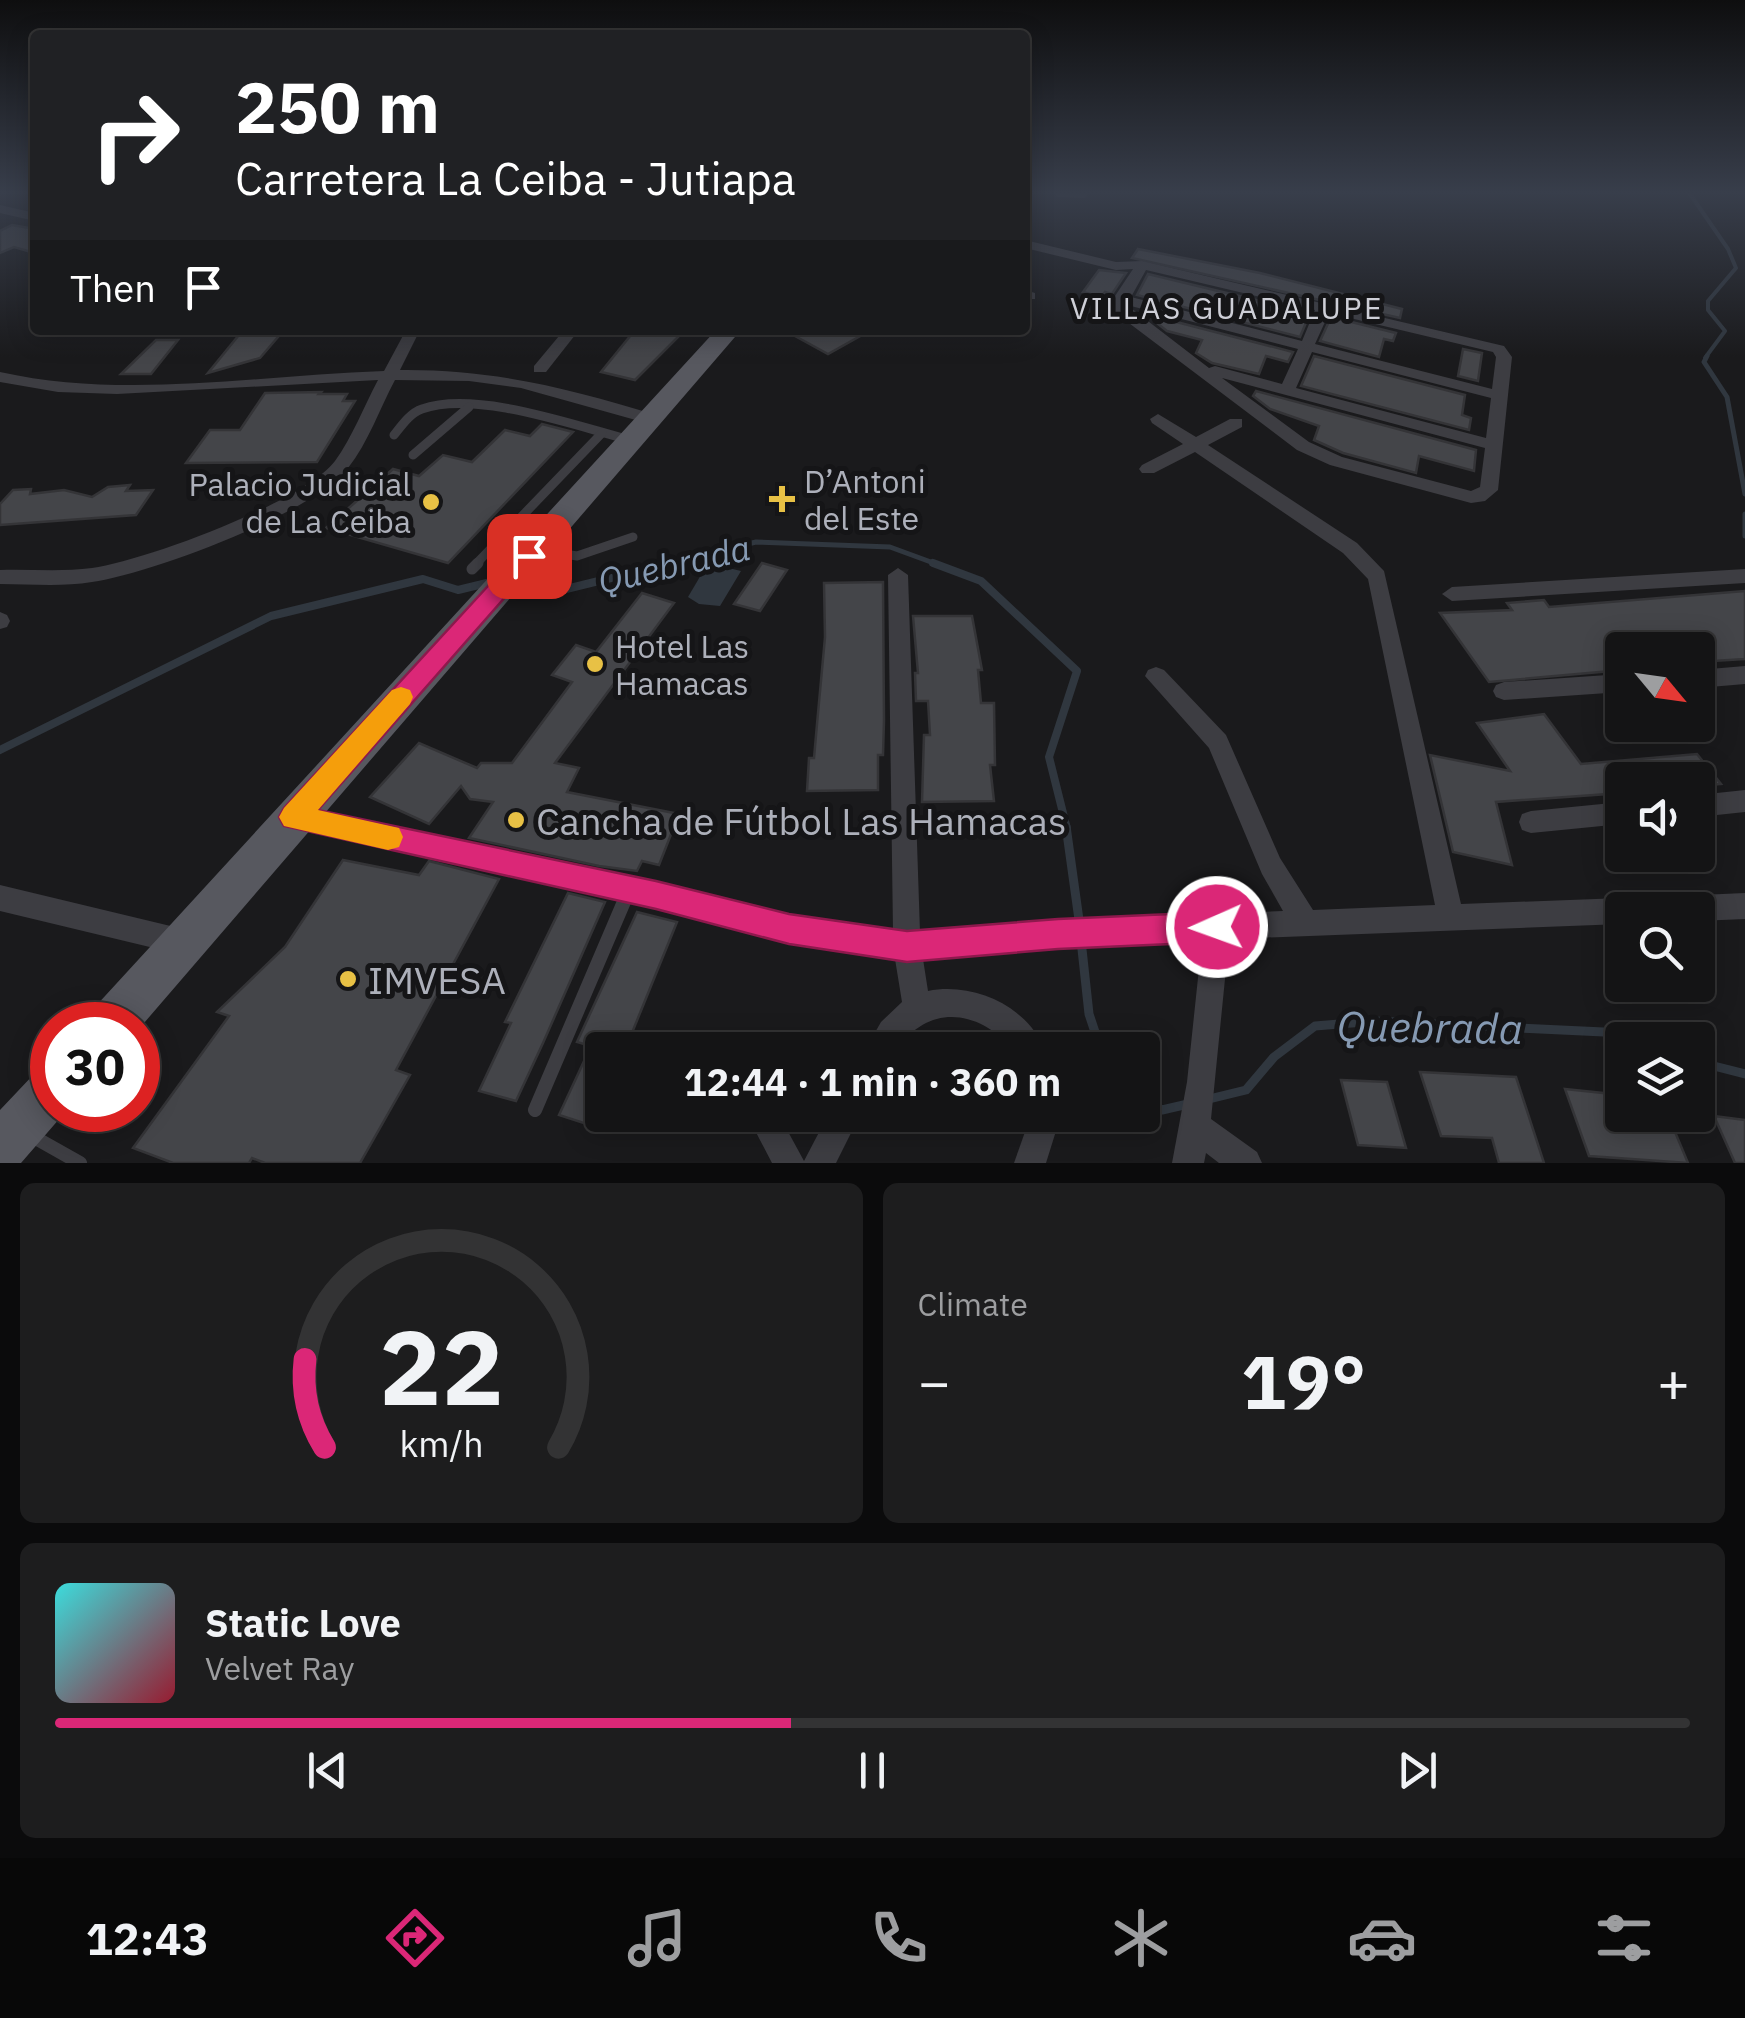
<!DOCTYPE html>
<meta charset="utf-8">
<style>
body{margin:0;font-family:"IBM Plex Sans",sans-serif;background:#1d1d1e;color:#f1f3f6;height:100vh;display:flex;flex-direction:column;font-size:38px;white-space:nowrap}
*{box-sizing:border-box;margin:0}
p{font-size:32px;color:#9d9ea0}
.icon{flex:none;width:55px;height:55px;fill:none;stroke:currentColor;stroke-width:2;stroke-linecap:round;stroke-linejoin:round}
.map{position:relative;height:1163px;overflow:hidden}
.side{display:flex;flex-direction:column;gap:20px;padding:20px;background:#0b0b0c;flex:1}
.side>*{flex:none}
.banner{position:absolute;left:30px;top:30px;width:1000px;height:305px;border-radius:10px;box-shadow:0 5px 25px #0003,0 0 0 2px #333334;background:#202124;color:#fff;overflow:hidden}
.needle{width:65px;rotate:119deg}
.controls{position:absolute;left:1605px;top:632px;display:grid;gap:20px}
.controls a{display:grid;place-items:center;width:110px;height:110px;border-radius:10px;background:#141415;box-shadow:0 5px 25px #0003,0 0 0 2px #333334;font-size:50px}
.speed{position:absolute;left:30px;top:1002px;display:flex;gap:20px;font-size:50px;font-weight:700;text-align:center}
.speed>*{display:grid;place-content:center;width:130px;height:130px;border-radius:50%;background:#141415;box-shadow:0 5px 25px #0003,0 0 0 2px #333334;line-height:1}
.speed .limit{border:15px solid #d22;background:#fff;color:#111}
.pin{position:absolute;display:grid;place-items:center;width:85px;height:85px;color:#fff;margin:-42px;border-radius:20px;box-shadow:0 5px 15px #0006}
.me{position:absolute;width:110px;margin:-55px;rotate:268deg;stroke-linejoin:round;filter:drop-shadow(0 0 8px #0008)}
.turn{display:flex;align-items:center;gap:35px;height:210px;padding:0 40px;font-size:45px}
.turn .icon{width:130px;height:130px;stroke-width:2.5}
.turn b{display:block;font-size:70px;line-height:85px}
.then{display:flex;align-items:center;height:95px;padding:0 40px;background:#0003;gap:20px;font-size:38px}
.big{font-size:75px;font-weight:800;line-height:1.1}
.side .widget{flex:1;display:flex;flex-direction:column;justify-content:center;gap:15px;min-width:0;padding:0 35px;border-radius:15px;background:#1d1d1e}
.side .dial{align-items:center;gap:0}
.dial svg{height:260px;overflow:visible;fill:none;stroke:#333334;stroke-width:7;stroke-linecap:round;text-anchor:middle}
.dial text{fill:#f1f3f6;stroke:none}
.song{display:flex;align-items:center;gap:30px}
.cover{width:120px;height:120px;border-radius:15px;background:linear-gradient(135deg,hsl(180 70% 55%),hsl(350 70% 35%))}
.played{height:10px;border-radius:5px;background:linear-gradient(90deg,#db2777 45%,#333334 45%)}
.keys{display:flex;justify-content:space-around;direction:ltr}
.heat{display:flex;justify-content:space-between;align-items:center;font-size:55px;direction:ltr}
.side .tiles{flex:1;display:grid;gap:20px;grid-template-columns:1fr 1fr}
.widget:last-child{grid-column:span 2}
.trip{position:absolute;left:585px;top:1032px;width:575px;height:100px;border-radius:10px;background:#141415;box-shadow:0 5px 25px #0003,0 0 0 2px #333334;font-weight:800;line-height:100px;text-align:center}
.menu{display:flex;height:160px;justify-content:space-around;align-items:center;background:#080808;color:#9d9ea0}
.menu .icon{width:70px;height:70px}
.menu .selected{color:#db2777}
.menu b{font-size:45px;color:#f1f3f6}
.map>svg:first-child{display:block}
.water{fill:#30373f}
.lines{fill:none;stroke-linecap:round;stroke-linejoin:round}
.stream-far3{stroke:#30373f;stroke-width:4}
.stream-far2{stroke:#30373f;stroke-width:5}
.stream-far1{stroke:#30373f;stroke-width:8}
.stream{stroke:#30373f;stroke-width:9}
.building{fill:#444549;stroke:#343437;stroke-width:2.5}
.service-far3{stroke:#3d3d42;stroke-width:6}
.service-far2{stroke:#3d3d42;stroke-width:9}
.service-far1{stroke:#3d3d42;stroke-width:11}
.service{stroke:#3d3d42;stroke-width:14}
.minor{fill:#3d3d42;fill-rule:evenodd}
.primary{fill:#57585f;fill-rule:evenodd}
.route{fill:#db2777;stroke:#8e194d;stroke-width:2.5}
.slow{fill:#f59e0b}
.poi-dot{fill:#e8c145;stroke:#151517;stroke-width:4}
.labels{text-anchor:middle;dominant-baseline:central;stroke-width:10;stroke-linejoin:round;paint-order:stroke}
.far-neighbourhood-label{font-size:30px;letter-spacing:2.5px;fill:#cecfd7;stroke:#151517}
.poi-label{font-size:32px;fill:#adb0ba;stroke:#151517;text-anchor:start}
.water-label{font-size:35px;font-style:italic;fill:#869ab3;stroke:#151517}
.near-poi-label{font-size:38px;fill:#adb0ba;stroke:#151517;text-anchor:start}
.near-water-label{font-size:42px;font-style:italic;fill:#869ab3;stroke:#151517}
</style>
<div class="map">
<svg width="1745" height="1163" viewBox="0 0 1745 1163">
<rect width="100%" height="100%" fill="#1a1a1c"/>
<polygon class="water" points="708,563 741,571 720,606 699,604 688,597"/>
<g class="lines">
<polyline class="stream-far3" points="1690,194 1728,249 1736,268 1708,301 1708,310 1725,331 1705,358"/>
<g class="stream-far2">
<polyline points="1707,356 1704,362 1727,397 1745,494"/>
<polyline points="1745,514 1745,536"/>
<polyline points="661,565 756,542 890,547 939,565"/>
</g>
<g class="stream-far1">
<polyline points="933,563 981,581 1077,671 1049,757 1067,829"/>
<polyline points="518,583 558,591 672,563"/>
<polyline points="0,750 271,616 423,579 458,590 491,582"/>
</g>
<g class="stream">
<polyline points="1066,826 1080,927"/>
<polyline points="1081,940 1089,1014 1101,1050"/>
<polyline points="1698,1062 1745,1074"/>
<polyline points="1142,1099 1162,1110 1188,1104"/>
<polyline points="1209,1099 1246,1090 1274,1057 1315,1026 1376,1021 1604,1032 1628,1040"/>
</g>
</g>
<g class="building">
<polygon points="12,225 35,229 35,253 14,247 0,253 0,231"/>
<polygon points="1138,249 1260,273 1402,309 1400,318 1132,258"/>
<polygon points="1099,270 1126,273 1112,294 1105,292 1101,297 1083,292"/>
<polygon points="1148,274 1310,313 1300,337 1137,295"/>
<polygon points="1331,317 1396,333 1393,341 1384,339 1379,357 1320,341"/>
<polygon points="1161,318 1293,352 1288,362 1266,356 1259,374 1212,363 1196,353 1202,340 1167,331 1158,324"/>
<polygon points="243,330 284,330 260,358 208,373"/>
<polygon points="635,330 685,330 635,380 601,372"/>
<polygon points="784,330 871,330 828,354"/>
<polygon points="156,340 178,340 151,374 121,374"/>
<polygon points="1463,349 1482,353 1478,381 1458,376"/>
<polygon points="1314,356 1465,395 1462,415 1471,418 1469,430 1301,386"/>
<polygon points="1256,391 1476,450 1474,471 1419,456 1416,473 1343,453 1314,440 1319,426 1270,409 1253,396"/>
<polygon points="321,392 319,394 347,394 343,401 355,401 317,462 186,463 210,430 240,430 265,393"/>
<polygon points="542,424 573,432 448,563 326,528 393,469 419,476 443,455 472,462 505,430 530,436"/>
<polygon points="130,485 126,491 153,490 136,515 0,525 0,504 13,490 31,489 30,494 64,490 92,497 108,487"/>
<polygon points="762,563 787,570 760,611 734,604"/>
<polygon points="883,582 884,721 883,755 878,755 878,790 807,791 809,758 814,758 817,724 825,637 824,583"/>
<polygon points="1745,591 1745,659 1698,662 1698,650 1622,650 1622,670 1489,682 1440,613 1512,610 1507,603 1544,600 1549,607"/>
<polygon points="642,593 674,603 555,763 579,768 567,792 679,814 659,865 642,861 637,871 599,866 469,838 493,802 470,799 461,786 429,824 370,797 419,743 477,768 481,763 512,763 572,682 552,675 576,645 596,652"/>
<polygon points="913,616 972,616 982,670 978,670 981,703 994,703 995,765 990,765 994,801 922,802 924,735 930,735 928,701 916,701 915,673 918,673"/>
<polygon points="1544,714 1581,764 1697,754 1721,784 1698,786 1698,780 1622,780 1622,793 1496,802 1512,865 1453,852 1430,755 1510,771 1477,723"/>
<polygon points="343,860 419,875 429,861 499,879 396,1070 410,1075 360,1163 265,1163 252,1158 249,1163 173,1163 133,1148 229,1016 217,1012 285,947"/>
<polygon points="568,893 605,902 543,1043 516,1101 479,1091 511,1023 505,1022"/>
<polygon points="637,912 677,922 625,1050 602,1050 602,1112 596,1127 559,1115 591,1046 577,1042"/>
<polygon points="1420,1072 1516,1077 1544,1163 1499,1163 1492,1138 1441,1136"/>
<polygon points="1341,1080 1387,1082 1406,1148 1358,1145"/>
<polygon points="1565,1089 1622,1095 1622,1115 1668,1115 1688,1163 1589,1156"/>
<polygon points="1714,1116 1745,1120 1745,1163 1735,1163"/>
</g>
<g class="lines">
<polyline class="service-far3" points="1059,194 1084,195"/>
<g class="service-far2">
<path d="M 394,435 C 402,425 410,413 422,409 C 476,390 576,426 630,440"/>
<polyline points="413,455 469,407"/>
<polyline points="538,550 577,556 633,537"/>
<polyline points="475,565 602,433"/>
</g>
<polyline class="service-far1" points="472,569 478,563"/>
<g class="service">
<polyline points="535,1110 629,890"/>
<polyline points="32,1136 80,1163"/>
</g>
<g class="minor">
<polygon points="0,205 35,213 35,221 0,213"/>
<path d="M 1025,240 L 1116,262 L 1142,261 L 1504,346 L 1512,357 L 1498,490 L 1485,501 L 1471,503 L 1330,465 L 1297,450 L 1113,311 L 1113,299 L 1133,269 L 1116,270 L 1025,248 ZM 1146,270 L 1315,310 L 1302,341 L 1131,297 ZM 1127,305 L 1298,349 L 1282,384 L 1215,366 L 1209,368 ZM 1329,313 L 1493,352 L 1496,357 L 1492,389 L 1315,344 ZM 1312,352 L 1491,398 L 1486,438 L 1296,388 ZM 1222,378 L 1485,448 L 1480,487 L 1471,491 L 1342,457 L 1309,442 Z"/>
<polygon points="1025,290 1035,293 1035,299 1025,299"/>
<path d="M 406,330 L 420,330 L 400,370 C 492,369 568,388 656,415 L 658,419 L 650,424 L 521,388 L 469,381 L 395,380 C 380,408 368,443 348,468 C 314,513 149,574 92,582 C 62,587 30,584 0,584 L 0,570 C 30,569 62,572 92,568 C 144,561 304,502 335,461 C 352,438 364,406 378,380 L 117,394 L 58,392 L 0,382 L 0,372 C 125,400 257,375 384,371 Z"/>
<polygon points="564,330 579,330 546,372 534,372 534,366"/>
<path d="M 1158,414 L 1196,437 L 1230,419 L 1242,419 L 1242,427 L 1208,445 L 1357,543 L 1384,571 L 1461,904 L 1622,898 L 1631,902 L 1635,910 L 1622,910 L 1622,924 L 1229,939 L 1211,1119 L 1257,1152 L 1262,1163 L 1219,1163 L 1206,1153 L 1204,1163 L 1172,1163 L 1187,1082 L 1202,940 L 1097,944 L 923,959 L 928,991 C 974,982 1027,1006 1045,1050 L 1013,1050 C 979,1009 928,1003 897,1050 L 865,1050 L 881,1022 L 902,1002 L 895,959 L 789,942 L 655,908 L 285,825 L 282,817 L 285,809 L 294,806 L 655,882 L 789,916 L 893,931 L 888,575 L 898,568 L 908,575 L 920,932 L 1097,918 L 1283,911 L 1262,874 L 1209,748 L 1145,676 L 1148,670 L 1156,667 L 1164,670 L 1226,735 L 1280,858 L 1313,910 L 1435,905 L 1368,579 L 1343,553 L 1195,452 L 1154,473 L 1142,473 L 1139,469 L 1142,465 L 1183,444 L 1152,423 L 1150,419 Z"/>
<polygon points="1745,569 1745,583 1452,601 1442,594 1452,587"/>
<polygon points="0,612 7,615 10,621 7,627 0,629"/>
<polygon points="1745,666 1745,684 1698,688 1698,670"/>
<polygon points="1622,674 1622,692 1504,700 1496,697 1493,691 1496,685 1504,682"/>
<polygon points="1745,790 1745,812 1698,817 1698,795"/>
<polygon points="1622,802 1622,824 1531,833 1522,830 1519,822 1522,814 1531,811"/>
<polygon points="0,885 183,929 193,933 197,942 193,951 183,955 0,911"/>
<polygon points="1745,893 1745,919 1698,921 1698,910 1642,910 1646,901 1655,897"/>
<polygon points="747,1115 779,1115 804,1161 828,1115 860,1115 836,1163 772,1163"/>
<polygon points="1031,1115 1061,1115 1046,1163 1014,1163"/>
</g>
<g class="primary">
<polygon points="716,330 741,330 138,1030 138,1025 87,1025 94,1008"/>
<polygon points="52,1065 52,1110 67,1110 21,1163 0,1163 0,1110 35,1073"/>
</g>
</g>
<linearGradient id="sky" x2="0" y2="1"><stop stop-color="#0e0e0f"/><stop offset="0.54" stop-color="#383e4b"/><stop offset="1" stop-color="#383e4b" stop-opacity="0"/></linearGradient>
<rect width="1745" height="357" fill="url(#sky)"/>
<polygon class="route" points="529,548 540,556 537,561 318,810 656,881 789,914 907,931 1058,919 1217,912 1228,917 1232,927 1228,938 1217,942 1058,949 907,962 789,944 656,909 284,826 279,817 284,808 521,550"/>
<polygon class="slow" points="401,687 410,690 413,697 410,704 318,810 399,828 403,837 399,847 388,850 284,826 279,817 284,808 392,690"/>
<g class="poi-dot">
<path d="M777 484h10v10h10v10h-10v10h-10v-10h-10v-10h10z"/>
<circle cx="431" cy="502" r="10"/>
<circle cx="595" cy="664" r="10"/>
<circle cx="516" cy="820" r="10"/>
<circle cx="348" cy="979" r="10"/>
</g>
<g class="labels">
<g class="far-neighbourhood-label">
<text x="1227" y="307">VILLAS GUADALUPE</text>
</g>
<g class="poi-label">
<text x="804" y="481">D’Antoni<tspan x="804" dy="37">del Este</tspan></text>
<text x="411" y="484" text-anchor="end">Palacio Judicial<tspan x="411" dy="37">de La Ceiba</tspan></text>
<text x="615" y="646">Hotel Las<tspan x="615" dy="37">Hamacas</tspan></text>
</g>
<g class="water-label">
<text transform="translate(674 564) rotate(-13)">Quebrada</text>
</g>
<g class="near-poi-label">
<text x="536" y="820">Cancha de Fútbol Las Hamacas</text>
<text x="368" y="979">IMVESA</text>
</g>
<g class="near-water-label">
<text transform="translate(1430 1027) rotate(1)">Quebrada</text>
</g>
</g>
</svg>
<div class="controls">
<a><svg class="needle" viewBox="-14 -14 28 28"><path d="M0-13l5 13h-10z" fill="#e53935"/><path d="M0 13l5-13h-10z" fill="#9d9ea0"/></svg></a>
<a><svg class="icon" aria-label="sound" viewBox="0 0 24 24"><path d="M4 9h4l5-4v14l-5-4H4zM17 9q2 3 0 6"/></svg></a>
<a><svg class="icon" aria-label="search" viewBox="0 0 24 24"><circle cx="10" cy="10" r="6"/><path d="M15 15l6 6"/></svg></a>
<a><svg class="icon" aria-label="layers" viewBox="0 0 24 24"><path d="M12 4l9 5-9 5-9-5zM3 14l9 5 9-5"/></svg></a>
</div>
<div class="speed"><div class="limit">30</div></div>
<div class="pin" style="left:529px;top:556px;background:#d93025"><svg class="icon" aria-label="arrive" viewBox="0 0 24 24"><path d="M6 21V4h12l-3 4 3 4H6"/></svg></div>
<svg class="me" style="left:1217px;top:927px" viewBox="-20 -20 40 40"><circle r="17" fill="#db2777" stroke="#fff" stroke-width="3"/><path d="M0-11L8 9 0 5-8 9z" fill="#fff"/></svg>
<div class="trip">12:44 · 1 min · 360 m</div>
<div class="banner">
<div class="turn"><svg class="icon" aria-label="right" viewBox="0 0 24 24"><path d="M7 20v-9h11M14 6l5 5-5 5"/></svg><div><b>250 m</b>Carretera La Ceiba - Jutiapa</div></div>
<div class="then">Then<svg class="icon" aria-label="arrive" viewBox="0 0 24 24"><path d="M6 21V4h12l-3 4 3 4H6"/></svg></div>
</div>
</div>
<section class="side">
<div class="tiles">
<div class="widget dial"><svg viewBox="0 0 100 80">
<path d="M14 69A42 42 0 1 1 86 69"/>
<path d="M14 69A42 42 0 0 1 8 42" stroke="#db2777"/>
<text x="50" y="56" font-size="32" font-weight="700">22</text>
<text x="50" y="72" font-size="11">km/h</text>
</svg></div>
<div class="widget"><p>Climate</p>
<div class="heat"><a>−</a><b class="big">19°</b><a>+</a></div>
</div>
<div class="widget">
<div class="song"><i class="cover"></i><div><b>Static Love</b><p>Velvet Ray</p></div></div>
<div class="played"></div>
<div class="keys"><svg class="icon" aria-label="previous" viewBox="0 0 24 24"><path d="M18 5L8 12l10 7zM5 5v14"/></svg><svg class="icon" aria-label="pause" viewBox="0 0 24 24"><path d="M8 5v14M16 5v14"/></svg><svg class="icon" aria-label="next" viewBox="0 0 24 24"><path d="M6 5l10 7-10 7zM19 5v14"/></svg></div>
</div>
</div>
</section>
<nav class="menu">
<b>12:43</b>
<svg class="icon selected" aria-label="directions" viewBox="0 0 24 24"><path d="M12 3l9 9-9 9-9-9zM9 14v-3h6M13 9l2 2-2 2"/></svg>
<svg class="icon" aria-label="music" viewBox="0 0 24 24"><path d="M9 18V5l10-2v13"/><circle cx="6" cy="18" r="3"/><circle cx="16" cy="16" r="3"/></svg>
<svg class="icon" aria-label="phone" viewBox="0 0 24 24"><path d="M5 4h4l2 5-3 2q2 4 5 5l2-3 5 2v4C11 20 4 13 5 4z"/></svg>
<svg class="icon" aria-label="climate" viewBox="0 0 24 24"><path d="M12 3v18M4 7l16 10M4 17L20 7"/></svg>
<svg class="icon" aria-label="car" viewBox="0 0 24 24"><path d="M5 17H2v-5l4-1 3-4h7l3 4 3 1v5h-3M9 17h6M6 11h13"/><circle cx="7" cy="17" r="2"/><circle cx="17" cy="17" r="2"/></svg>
<svg class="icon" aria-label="filters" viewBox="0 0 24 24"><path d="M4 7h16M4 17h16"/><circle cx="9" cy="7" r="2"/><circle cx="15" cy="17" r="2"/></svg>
</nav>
